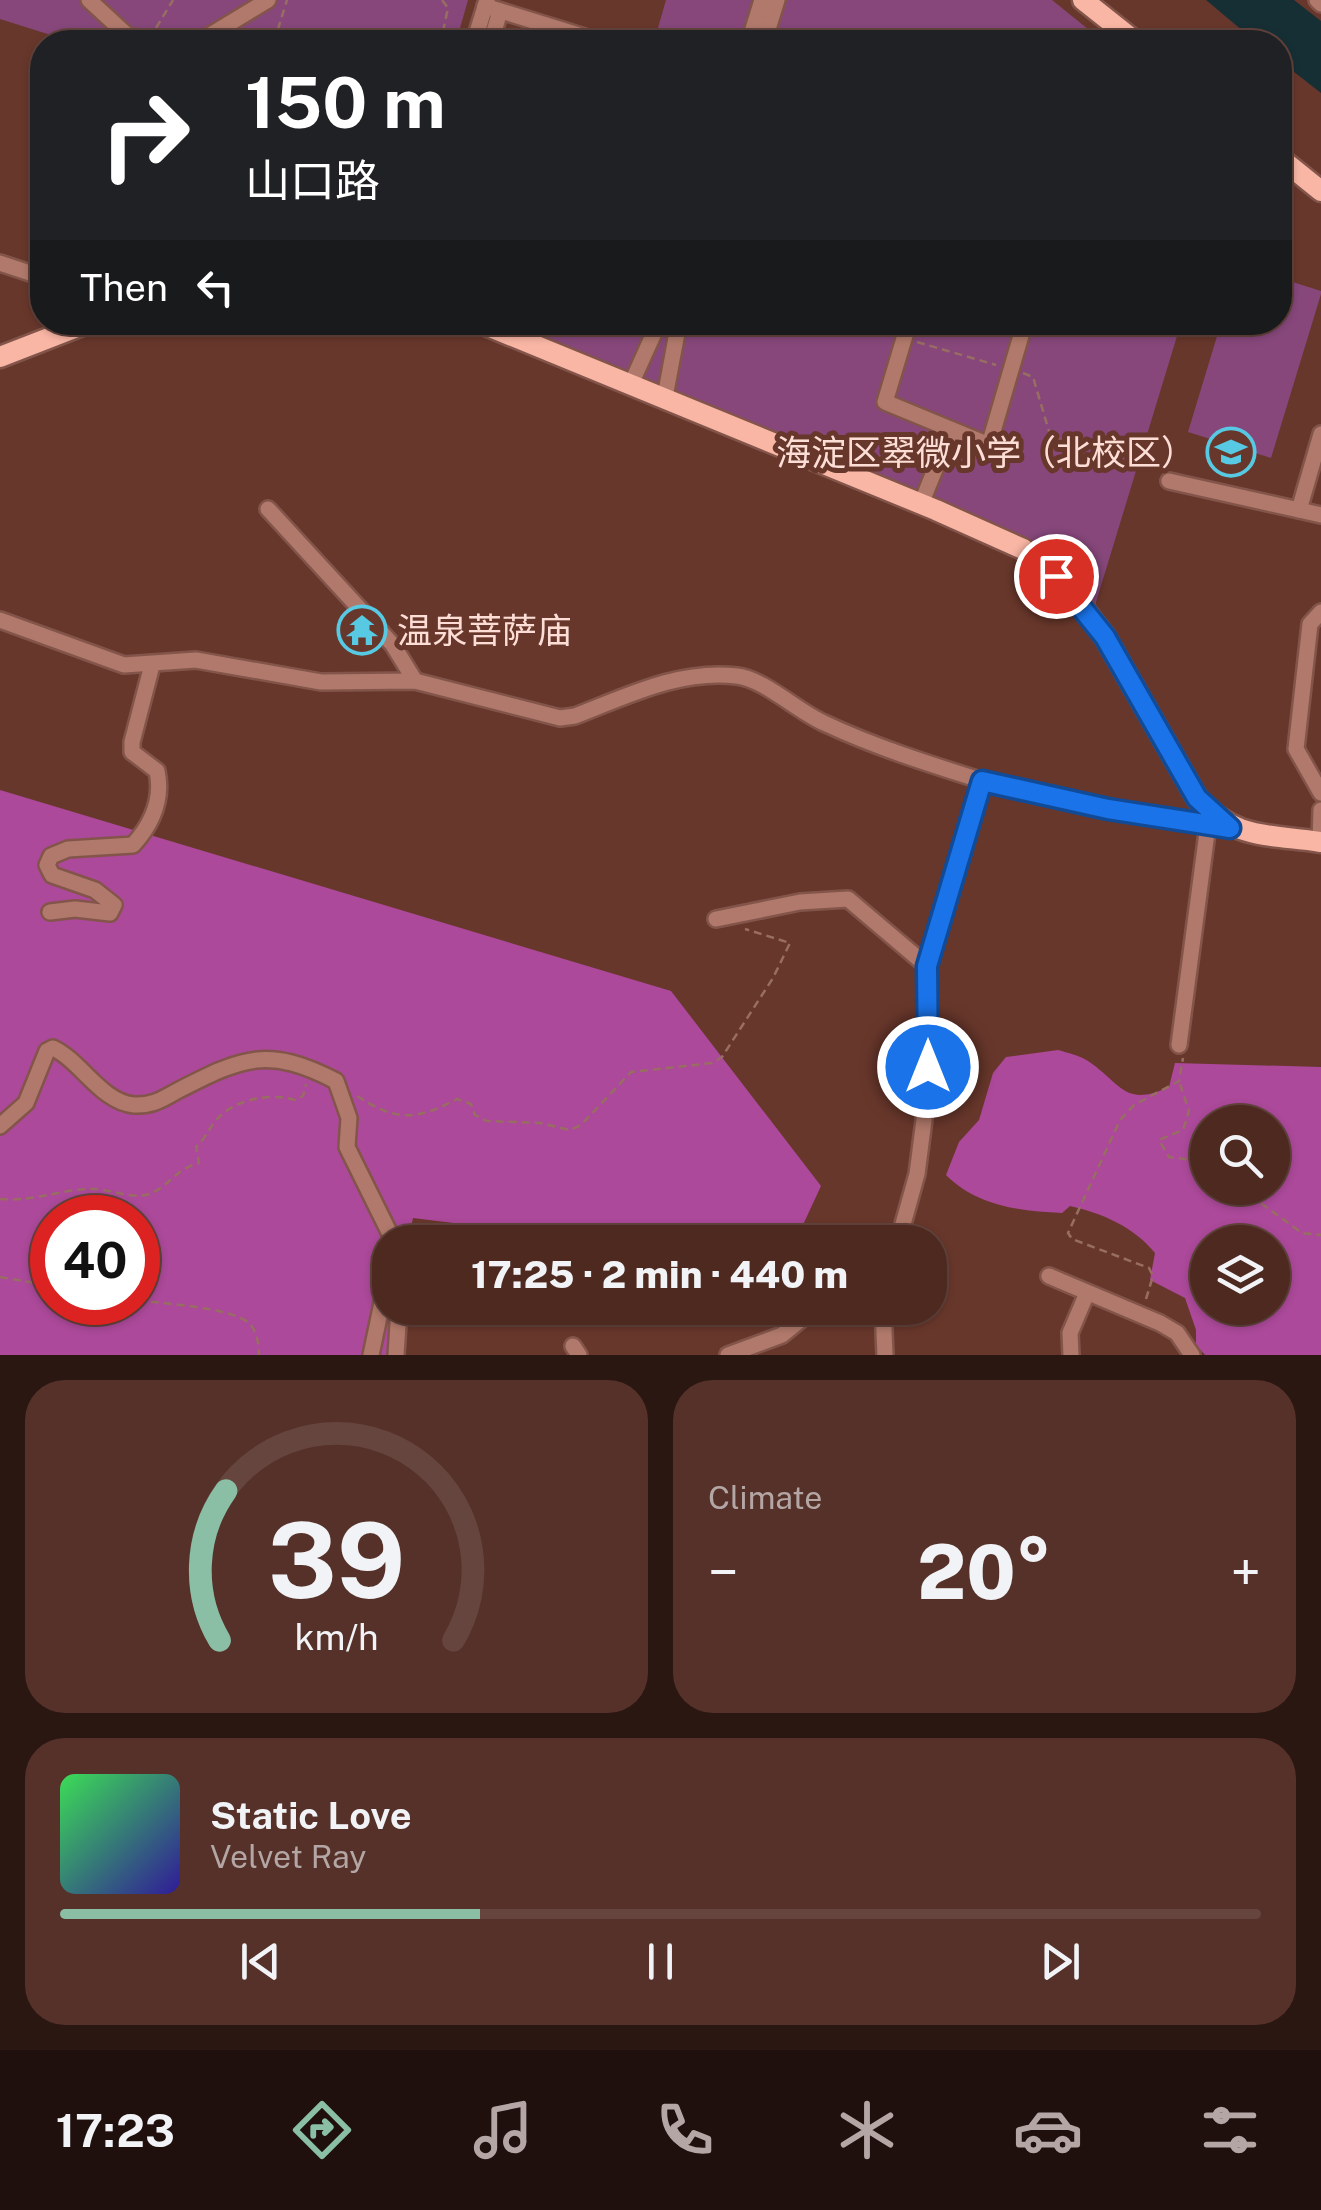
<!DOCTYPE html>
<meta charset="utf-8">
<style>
body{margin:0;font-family:"Public Sans","Noto Sans SC",sans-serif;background:#553129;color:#f1f3f6;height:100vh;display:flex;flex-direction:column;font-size:38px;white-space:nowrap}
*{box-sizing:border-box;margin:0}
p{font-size:32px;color:#b3a6a5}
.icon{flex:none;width:55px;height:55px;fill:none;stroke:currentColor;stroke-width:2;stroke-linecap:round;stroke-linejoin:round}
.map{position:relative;height:1355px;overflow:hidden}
.drawer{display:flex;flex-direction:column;gap:25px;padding:25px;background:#2b1712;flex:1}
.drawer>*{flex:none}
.guide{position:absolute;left:30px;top:30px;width:1262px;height:305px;border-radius:40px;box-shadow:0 2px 8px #0004,0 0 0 2px #65453e;background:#202124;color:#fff;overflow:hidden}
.controls{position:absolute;left:1190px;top:1105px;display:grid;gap:20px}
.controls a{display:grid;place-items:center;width:100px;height:100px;border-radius:50%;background:#4e2920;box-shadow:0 2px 8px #0004,0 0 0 2px #65453e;font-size:50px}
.speed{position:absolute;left:30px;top:1195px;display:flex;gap:20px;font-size:50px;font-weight:700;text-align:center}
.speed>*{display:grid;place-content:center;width:130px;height:130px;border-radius:50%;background:#4e2920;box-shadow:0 2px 8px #0004,0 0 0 2px #65453e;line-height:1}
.speed .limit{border:15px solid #d22;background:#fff;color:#111}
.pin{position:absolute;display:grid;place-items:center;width:85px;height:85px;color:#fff;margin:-42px;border:5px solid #fff;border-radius:50%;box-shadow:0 2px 10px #0007}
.me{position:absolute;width:110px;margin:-55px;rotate:0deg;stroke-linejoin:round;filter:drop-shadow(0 0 8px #0008)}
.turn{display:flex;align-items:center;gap:35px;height:210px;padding:0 50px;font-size:45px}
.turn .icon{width:130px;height:130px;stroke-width:2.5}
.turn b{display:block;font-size:70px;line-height:85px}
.then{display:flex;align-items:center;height:95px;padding:0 50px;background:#0003;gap:20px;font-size:38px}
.big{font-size:75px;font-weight:800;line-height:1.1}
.drawer .tile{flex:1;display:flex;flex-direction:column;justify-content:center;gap:15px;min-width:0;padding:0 35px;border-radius:40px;background:#553129}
.drawer .dial{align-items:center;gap:0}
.dial svg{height:260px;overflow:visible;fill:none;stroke:#65453e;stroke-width:7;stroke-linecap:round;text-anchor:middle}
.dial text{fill:#f1f3f6;stroke:none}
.song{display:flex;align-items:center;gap:30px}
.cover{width:120px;height:120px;border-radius:15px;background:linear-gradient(135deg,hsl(130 70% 55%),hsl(250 70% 35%))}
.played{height:10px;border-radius:5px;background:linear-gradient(90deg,#8abfa5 35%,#65453e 35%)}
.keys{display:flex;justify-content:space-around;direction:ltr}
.heat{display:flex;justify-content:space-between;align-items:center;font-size:55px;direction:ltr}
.drawer .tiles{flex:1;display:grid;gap:25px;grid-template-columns:1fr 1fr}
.tile:last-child{grid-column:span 2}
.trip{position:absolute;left:372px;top:1225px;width:575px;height:100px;border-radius:40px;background:#4e2920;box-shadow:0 2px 8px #0004,0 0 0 2px #65453e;font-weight:800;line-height:100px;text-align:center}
.tabs{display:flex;height:160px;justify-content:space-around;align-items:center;background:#1f100d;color:#b3a6a5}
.tabs .icon{width:70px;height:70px}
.tabs .selected{color:#8abfa5}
.tabs b{font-size:45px;color:#f1f3f6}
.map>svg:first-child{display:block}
.green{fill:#87477b}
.forest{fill:#ac499a;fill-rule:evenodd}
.water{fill:#162f35}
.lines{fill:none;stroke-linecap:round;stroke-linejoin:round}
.minor-casing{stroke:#83554a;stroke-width:20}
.major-casing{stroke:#83554a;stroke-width:25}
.path{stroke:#986d62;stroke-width:2.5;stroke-dasharray:8 5;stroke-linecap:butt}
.minor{stroke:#b0796b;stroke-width:15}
.major{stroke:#f9b6a5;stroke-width:20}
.route-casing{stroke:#114b97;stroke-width:25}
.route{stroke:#1a73e8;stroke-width:18}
.labels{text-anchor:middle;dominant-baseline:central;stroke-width:10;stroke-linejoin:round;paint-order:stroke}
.poi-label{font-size:35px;fill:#fdded6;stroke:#68372b;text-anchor:end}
</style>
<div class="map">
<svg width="1321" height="1355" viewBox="0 0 1321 1355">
<rect width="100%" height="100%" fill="#68372b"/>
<g class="green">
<polygon points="0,0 468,0 456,42 73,42 0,19"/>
<polygon points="666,0 1052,0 1104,42 654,42"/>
<polygon points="1280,278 1321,291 1321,294 1271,458 1188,432 1221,323 1280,322"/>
<polygon points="505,323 1181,323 1093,612 1061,572"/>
</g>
<g class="forest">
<path d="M 0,790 L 671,991 L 821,1186 L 795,1242 L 606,1242 L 413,1218 L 408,1242 L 390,1242 L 390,1308 L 398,1308 L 391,1355 L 0,1355 ZM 52,1218 L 138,1218 L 138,1302 L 52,1302 Z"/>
<path d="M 1058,1050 C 1068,1053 1079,1055 1088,1061 C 1121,1083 1124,1108 1169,1087 L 1175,1063 L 1321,1067 L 1321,1355 L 1205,1355 L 1196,1345 L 1196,1330 L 1185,1298 L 1150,1280 L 1155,1253 C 1134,1227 1102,1213 1070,1206 L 1062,1213 C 1019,1211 977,1206 946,1175 L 959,1142 L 979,1120 L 993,1073 L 1006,1057 ZM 1208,1122 L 1272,1122 L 1272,1188 L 1208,1188 ZM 1208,1242 L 1272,1242 L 1272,1308 L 1208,1308 Z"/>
</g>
<polygon class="water" points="1206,0 1294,0 1321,21 1321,93 1280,61 1280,42 1256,42"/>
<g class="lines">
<g class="minor-casing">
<g id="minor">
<polyline points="89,0 128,36 160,42"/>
<polyline points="1317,0 1321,4"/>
<polyline points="485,6 601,42"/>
<polyline points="199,42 268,0"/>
<polyline points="474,42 487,0"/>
<polyline points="491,42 500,11"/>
<polyline points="749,42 762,0"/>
<polyline points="764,42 777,0"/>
<polyline points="0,263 42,277"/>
<polyline points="909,322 885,402 989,445 1025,322"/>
<polyline points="631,384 659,322"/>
<polyline points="665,397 679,322"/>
<polyline points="1321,434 1299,510 1321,515"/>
<polyline points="1169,481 1299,510"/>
<polyline points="921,504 951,430"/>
<polyline points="268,509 393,645 415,681"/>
<polyline points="1321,612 1310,624 1296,749 1321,793"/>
<path d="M 0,620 L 124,665 L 196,660 L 321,682 L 415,681 L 560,718 L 575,716 C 627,696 680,669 737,676 C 764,679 797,711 824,723 C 875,747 929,764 983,781"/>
<polyline points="1320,841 1321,810"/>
<path d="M 50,912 L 75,909 L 110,913 L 114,905 L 95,890 L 52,875 L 47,865 L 51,856 L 68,849 L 133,845 C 152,824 163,799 157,771 L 132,752 L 132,742 L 152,665"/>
<polyline points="716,919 800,902 848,899 927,966"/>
<polyline points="1179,1045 1208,825"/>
<path d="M 0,1126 L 26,1103 L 47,1051 L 53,1048 C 81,1061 101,1102 134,1105 C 153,1106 162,1099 177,1091 C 243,1057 268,1046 336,1081 L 349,1118 L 347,1147 L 394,1242"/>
<polyline points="898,1242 917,1174 924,1120 927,966 983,781 1108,809 1230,828"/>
<polyline points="1049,1276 1160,1323 1177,1333 1192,1355"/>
<polyline points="883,1308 885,1355"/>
<polyline points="573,1346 579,1355"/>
<polyline points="371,1355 390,1265"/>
<polyline points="396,1355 399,1308"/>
<polyline points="728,1355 782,1335 815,1308"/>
<polyline points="1071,1355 1070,1333 1087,1293"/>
</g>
</g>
<g class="major-casing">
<g id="major">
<polyline points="1083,0 1136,42"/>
<polyline points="1280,158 1321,191"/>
<path d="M 478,322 L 936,510 L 1023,549 L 1057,575 L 1105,637 L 1197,798 C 1235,840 1267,834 1321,842"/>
<polyline points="0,357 90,322"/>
</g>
</g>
<g class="path">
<polyline points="156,28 173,0"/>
<polyline points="274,42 287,0"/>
<polyline points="436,42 442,36 448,8 442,0"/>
<polyline points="858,322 890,334"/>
<polyline points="917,342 996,365"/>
<polyline points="1023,373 1033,377 1051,438 1073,443"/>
<polyline points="1180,1084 1189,1111 1183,1130 1159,1140 1169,1157 1208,1162"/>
<path d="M 357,1096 C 395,1121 416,1121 457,1099 L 471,1104 L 475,1115 L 487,1121 L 540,1123 L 570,1130 L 581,1125 L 631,1072 L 712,1063 L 722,1057 L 773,978 L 790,943 L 745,929"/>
<polyline points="1240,1188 1302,1233 1321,1235"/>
<path d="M 0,1199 C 33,1202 61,1189 93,1189 C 112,1189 136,1202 154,1192 C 171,1183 178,1168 199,1163 L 196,1147 C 206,1138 211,1124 220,1116 C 239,1098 272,1093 295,1100 L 303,1096 L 306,1084"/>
<polyline points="0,1277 52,1286"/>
<polyline points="1146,1299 1153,1276 1149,1268 1072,1239 1068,1233 1120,1120 1134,1105 1179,1081 1183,1058"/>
<path d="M 138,1300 C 163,1304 233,1307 250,1324 C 257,1332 259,1345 259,1355"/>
</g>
<use href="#minor" class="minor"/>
<use href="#major" class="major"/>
</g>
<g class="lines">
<g class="route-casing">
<polyline id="route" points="928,1067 927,966 982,781 1108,809 1230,828 1197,798 1105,637 1056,576"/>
</g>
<use href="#route" class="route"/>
</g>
<defs>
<g id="school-ring" transform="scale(2.5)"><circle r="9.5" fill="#68372b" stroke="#57c9e2" stroke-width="1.5"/><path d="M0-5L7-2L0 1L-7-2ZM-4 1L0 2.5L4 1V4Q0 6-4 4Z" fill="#57c9e2"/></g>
<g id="temple-ring" transform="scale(2.5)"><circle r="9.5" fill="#68372b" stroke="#57c9e2" stroke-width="1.5"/><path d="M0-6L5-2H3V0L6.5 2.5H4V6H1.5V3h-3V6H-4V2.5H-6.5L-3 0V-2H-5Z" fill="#57c9e2"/></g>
</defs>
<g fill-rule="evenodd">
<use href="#school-ring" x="1231" y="452"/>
<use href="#temple-ring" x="362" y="630"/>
</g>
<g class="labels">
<g class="poi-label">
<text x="1196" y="452">海淀区翠微小学（北校区）</text>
<text x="397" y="630" text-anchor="start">温泉菩萨庙</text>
</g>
</g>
</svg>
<div class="controls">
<a><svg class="icon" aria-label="search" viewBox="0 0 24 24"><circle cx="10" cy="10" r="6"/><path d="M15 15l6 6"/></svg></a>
<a><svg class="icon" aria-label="layers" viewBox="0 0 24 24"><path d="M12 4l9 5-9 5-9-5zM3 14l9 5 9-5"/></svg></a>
</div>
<div class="speed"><div class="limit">40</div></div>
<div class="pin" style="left:1056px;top:576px;background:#d93025"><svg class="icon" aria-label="arrive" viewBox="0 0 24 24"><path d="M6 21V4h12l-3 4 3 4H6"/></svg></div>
<svg class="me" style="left:928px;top:1067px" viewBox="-20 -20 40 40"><circle r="17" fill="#1a73e8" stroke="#fff" stroke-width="3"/><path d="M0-11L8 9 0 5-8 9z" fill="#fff"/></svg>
<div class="trip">17:25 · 2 min · 440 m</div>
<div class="guide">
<div class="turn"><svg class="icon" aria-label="right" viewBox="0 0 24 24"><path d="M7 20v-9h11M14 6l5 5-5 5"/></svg><div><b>150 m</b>山口路</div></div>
<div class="then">Then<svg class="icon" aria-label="left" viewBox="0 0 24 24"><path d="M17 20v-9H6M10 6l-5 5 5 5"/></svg></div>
</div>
</div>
<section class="drawer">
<div class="tiles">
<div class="tile dial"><svg viewBox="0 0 100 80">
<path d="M14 69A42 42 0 1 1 86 69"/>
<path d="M14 69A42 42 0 0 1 16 23" stroke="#8abfa5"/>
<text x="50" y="56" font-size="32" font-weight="700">39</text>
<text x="50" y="72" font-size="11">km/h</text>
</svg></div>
<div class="tile"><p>Climate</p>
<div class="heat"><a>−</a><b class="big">20°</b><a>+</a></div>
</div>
<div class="tile">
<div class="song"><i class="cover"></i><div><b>Static Love</b><p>Velvet Ray</p></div></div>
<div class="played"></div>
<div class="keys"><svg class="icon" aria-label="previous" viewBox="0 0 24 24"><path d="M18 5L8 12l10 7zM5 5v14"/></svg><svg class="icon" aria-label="pause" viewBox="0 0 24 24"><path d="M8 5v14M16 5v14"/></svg><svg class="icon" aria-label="next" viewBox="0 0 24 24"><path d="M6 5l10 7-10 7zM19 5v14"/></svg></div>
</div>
</div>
</section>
<nav class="tabs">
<b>17:23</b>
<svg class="icon selected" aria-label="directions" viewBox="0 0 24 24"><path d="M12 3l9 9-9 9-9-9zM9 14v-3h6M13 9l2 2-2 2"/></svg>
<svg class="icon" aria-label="music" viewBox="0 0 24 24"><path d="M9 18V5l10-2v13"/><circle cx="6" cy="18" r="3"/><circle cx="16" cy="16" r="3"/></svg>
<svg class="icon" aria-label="phone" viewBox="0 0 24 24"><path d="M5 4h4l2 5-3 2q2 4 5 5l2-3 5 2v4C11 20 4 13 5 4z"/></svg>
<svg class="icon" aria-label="climate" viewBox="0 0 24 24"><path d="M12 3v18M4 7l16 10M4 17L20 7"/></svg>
<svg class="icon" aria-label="car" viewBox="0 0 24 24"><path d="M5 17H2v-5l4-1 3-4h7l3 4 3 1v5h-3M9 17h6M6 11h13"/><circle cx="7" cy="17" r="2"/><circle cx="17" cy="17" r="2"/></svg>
<svg class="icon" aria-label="filters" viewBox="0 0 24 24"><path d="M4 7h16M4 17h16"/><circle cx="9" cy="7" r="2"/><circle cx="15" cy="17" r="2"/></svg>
</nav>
